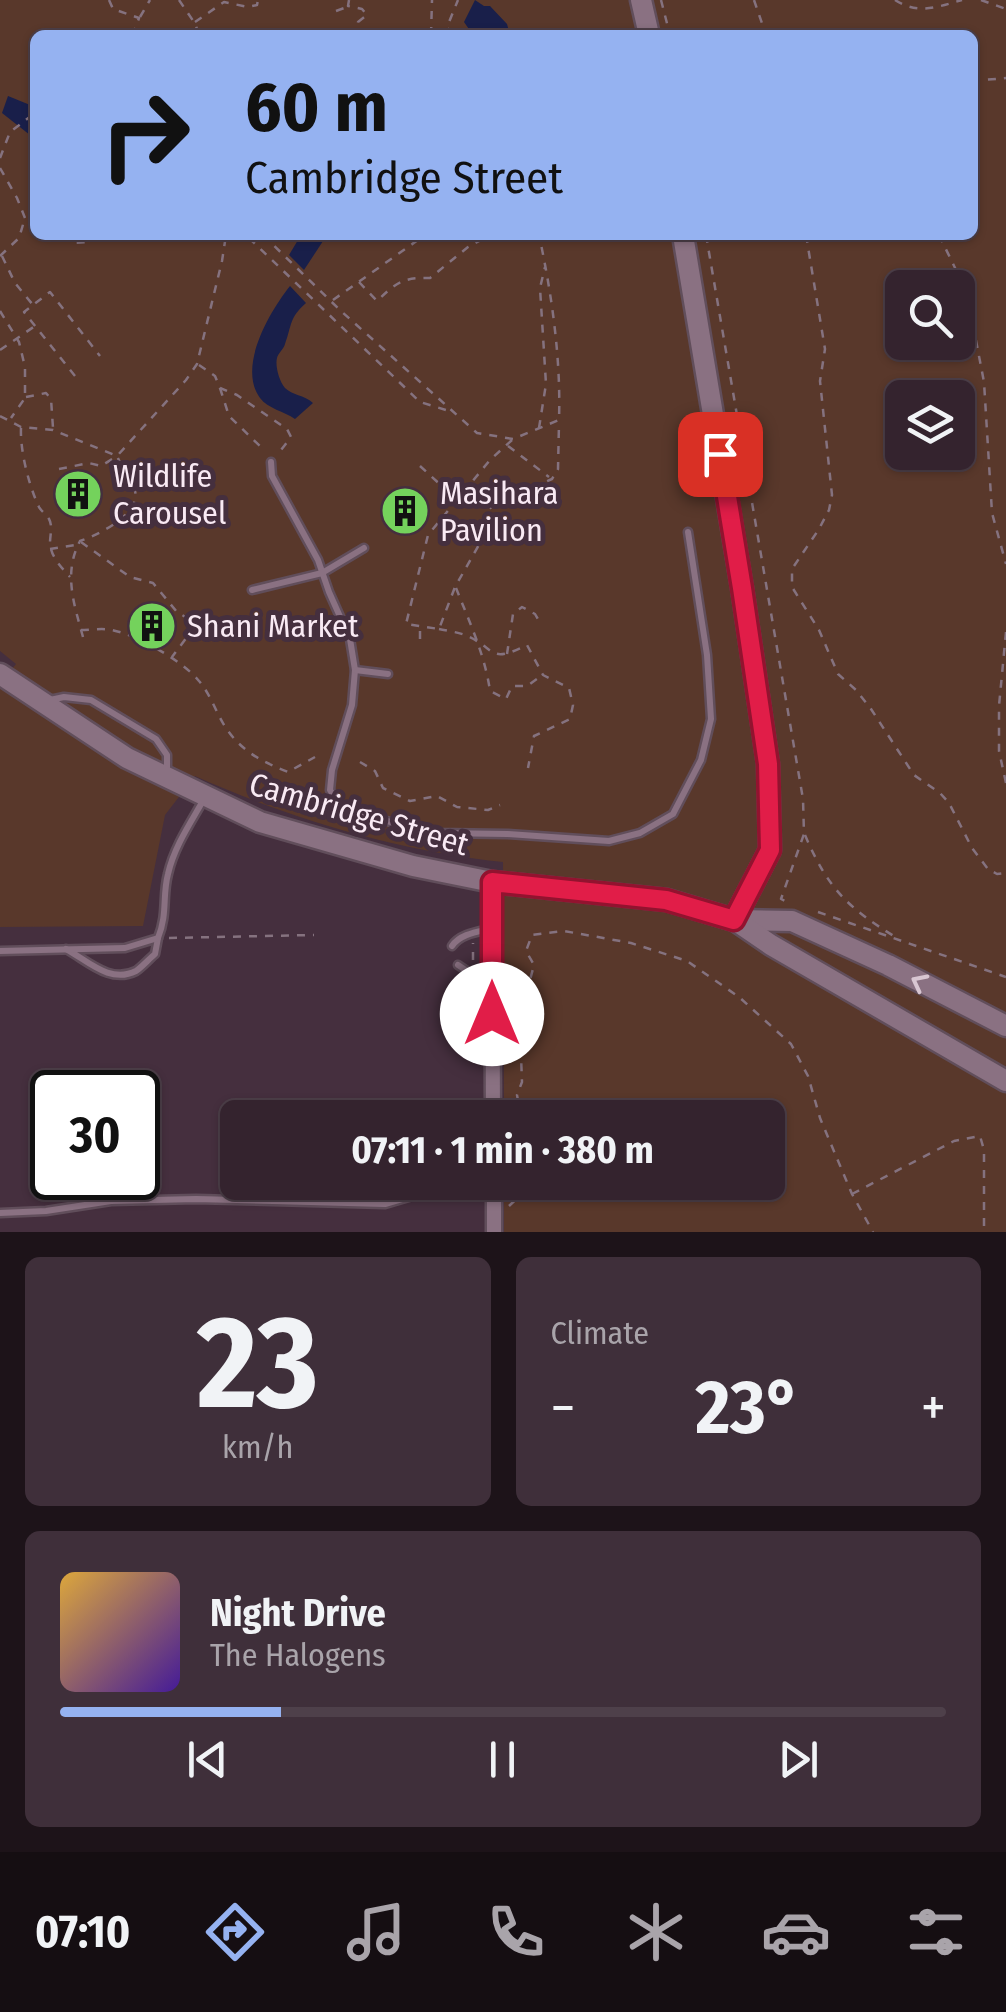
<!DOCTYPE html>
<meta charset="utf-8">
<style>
body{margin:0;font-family:"Fira Sans Condensed",sans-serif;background:#3f2f3a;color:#f1f3f6;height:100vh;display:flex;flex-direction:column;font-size:38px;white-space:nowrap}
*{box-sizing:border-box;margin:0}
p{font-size:32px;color:#a9a4aa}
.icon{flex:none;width:55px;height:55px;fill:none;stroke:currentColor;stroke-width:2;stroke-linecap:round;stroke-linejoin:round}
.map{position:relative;height:1232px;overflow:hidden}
.sheet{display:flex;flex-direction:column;gap:25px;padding:25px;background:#1d1319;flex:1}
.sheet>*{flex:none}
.guide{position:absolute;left:30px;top:30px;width:948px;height:210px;border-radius:15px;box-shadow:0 2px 8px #0004,0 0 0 2px #4e404a;background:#95b2f1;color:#111;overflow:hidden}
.buttons{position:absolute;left:885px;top:270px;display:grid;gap:20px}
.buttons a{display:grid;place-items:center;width:90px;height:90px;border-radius:15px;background:#34232e;box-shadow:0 2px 8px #0004,0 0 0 2px #4e404a;font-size:50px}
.speed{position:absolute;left:30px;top:1070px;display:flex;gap:20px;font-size:50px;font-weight:700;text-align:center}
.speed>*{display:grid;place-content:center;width:130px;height:130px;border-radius:50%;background:#34232e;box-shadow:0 2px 8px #0004,0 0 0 2px #4e404a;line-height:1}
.speed .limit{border:5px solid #111;border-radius:15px;background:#fff;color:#111}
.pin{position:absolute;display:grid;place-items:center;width:85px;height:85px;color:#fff;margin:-42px;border-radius:20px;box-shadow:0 5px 15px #0006}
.me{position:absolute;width:110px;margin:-55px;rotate:0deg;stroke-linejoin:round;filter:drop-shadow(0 0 8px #0008)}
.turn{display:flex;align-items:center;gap:35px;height:210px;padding:0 50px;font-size:45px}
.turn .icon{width:130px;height:130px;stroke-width:2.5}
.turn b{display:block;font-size:70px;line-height:85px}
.big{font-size:75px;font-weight:700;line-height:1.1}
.sheet .widget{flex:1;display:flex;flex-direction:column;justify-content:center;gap:15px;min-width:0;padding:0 35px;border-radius:15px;background:#3f2f3a}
.sheet .dial{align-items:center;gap:0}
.dial b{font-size:130px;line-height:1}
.song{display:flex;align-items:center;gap:30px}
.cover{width:120px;height:120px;border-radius:15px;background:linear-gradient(135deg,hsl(40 70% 55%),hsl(260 70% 35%))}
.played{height:10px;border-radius:5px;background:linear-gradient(90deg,#95b2f1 25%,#4e404a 25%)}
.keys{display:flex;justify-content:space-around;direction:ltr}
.heat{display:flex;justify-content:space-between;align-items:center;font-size:55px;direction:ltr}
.sheet .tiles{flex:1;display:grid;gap:25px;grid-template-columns:1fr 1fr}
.widget:last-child{grid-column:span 2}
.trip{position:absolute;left:220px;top:1100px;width:565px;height:100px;border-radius:15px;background:#34232e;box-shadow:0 2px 8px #0004,0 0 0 2px #4e404a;font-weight:700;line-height:100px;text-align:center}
.tab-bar{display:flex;height:160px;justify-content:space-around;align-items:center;background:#150e12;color:#a9a4aa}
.tab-bar .icon{width:70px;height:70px}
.tab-bar .on{color:#95b2f1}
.tab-bar b{font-size:45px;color:#f1f3f6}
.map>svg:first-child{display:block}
.green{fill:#59382b;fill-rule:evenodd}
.water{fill:#191f4a}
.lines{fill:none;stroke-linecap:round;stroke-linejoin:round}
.lane-casing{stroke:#614e5b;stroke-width:11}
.street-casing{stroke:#614e5b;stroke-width:19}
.secondary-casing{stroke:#614e5b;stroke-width:25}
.path{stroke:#85727f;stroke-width:2.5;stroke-dasharray:8 8;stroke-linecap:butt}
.lane{stroke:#8a7182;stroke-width:6}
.street{stroke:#8a7182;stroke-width:14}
.secondary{stroke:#8a7182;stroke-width:20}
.oneway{stroke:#d8c6d2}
.route-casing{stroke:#92132f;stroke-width:25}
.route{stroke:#e11d48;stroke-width:18}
.labels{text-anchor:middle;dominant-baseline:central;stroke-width:10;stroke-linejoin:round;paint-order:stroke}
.poi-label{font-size:32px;fill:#f9eaf4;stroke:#452f3e;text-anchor:start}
.street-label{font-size:32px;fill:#f9eaf4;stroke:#452f3e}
</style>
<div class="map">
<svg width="1006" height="1232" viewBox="0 0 1006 1232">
<rect width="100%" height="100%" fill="#452f3e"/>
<path class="green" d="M 0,0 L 1006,0 L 1006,1232 L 504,1232 L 504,1183 L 768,1182 L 768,1118 L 504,1117 L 503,862 C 395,850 294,820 195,776 L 165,815 L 143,926 L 0,927 L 0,684 L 16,664 L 0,651 ZM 35,35 L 972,35 L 972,235 L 35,235 ZM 902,288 L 958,288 L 958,342 L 902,342 ZM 902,398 L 958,398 L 958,452 L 902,452 Z"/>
<g class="water">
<polygon points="475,0 484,6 490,6 507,24 510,35 473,35 464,22"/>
<polygon points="8,96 35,107 35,139 2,113"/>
<polygon points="301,235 327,235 304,270 289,255"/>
<path d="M 290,286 L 306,303 C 289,318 292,325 285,344 C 284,349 278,353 277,358 C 275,366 279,381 285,388 C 292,395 304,395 313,403 L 295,419 C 284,411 268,409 260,398 C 237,367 270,311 290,286 Z"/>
</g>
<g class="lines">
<g class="lane-casing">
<g id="lane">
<polyline points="271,462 272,476 318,560 329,592 350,639 355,670 352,705 332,770 330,790 340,806 349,812 437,833 508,834 609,841 640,833 673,814 701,760 711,719 707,655 688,532"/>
<polyline points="252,590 322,573 364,548"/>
<polyline points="355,670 388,674"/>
<polyline points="50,700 64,697 91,700 156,739 167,755 167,771"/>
<path d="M 452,946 C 460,934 477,932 490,929"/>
<path d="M 66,949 C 88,961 110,984 136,971 C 142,967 149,959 155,954 L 158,938"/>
<path d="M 0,951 L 125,948 L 158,938 C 168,913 162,897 168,874 C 174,847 191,822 204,799"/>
<polyline points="458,965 476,977 492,980"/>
<polyline points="0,1213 46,1211 111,1201 196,1199 385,1204 419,1194 493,1192"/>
</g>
</g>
<g class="street-casing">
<g id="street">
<polyline points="492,882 493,1118"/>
<polyline points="494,1182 494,1232"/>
</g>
</g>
<g class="secondary-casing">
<g id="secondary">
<polyline points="641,0 649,35"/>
<polyline points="683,235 742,588 768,764 770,850 734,920"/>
<polyline points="0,674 127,758 260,822 413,866 492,882 667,900 734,920 792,921 888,965 1006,1026"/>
<polyline points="736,921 771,945 1006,1081"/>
</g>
</g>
<g class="path">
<polyline points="109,0 113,9 139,18 133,35"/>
<polyline points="179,0 196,25 198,35"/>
<polyline points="349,0 348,6 362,9 367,15 358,22 360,35"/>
<polyline points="661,0 670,35"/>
<polyline points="754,0 766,35"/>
<path d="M 895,0 C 918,15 937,7 962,0"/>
<polyline points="981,0 1006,9"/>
<polyline points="336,11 347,7"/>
<polyline points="140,17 150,0"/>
<polyline points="195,22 224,2 248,7 257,5 258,0"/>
<polyline points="330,32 333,35"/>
<polyline points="431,35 432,0"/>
<polyline points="452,35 447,27 458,0"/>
<polyline points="972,81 1006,78"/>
<polyline points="0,158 10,132 35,113"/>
<polyline points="0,168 17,198 25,218 35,219"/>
<polyline points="64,235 72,243 89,242 98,235"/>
<path d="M 263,235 L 341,311 L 477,433 L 513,439 L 559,420 C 561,359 552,295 539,235"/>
<polyline points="706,235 803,799 804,834 781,899 787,902"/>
<polyline points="806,235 825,349 820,381 832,495 829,510 819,529 792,569 792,587 819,630 838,674 856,690 871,709 914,775 940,793 949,803 972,848 988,869 997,874 1006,873"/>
<polyline points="939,235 958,274 973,325 984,382 992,513 1006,564"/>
<polyline points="227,238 249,238 254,235"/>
<polyline points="249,238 420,402 446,410"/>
<polyline points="0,256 19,238 25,218"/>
<polyline points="2,256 15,283 33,305"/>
<path d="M 359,282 L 377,301 C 396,283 403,277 430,278 L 468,247 L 490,235"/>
<polyline points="333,300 425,235"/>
<polyline points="0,311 19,342 25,367 25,398 11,418"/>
<polyline points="0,350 35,326"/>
<polyline points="199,365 215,376 220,388 237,395 287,429 291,437 278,454"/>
<polyline points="75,376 24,312 50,292 100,356"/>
<polyline points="220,388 229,416 265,451"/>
<polyline points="26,397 46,393 51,399 53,428"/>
<polyline points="0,416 21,427 53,430 117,456 186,380 197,364 222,261 226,235"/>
<path d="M 21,428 C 20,451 29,486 39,507 C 41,511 46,514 49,519 C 53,526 50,535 50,543 C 51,557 61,567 70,577"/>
<polyline points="539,428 546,384 540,288 545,267"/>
<polyline points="512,440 490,460 428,535 406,624 439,629 455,587 484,536 489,509 496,503 552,479 558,469 559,423"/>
<polyline points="508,446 549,477"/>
<polyline points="420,466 456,499"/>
<path d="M 59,469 L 89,463 L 101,466 L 117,456 C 122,468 132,478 135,491 C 141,514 98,535 80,541 C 63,573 74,604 83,637"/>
<polyline points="81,542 130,577 153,583 177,612 192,621 193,629 172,657"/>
<polyline points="50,549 76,545"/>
<path d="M 456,588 C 469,621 485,655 490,691 L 506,699 L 512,686 L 527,686 L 541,676"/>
<path d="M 439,629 C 448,631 457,632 465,635 C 497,648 487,665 527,645 L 543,675 L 569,688 L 573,705 L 570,719 L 534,736 L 528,768"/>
<path d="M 81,630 C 91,630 102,628 112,630 C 137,635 183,661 199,681 C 211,695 216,713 226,728 C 242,752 263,762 288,772 L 315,757"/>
<polyline points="1006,632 999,706 999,751 1006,783"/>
<polyline points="420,639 420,629"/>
<polyline points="507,654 513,614 522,607 535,614 539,621"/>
<polyline points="360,762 375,771 383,788 410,801 437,796 457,807 488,810 500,805"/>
<path d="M 805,835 C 828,889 848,908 897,938"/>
<polyline points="818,912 1006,977"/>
<polyline points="169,938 314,935"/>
<polyline points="473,960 473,943"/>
<polyline points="521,1118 517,1095 522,1082 519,1003 530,980 534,965 526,951 532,935 564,931 631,943 687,961 739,997 791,1044 808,1076 820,1118 852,1194 873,1232"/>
<polyline points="852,1194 954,1141 980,1136 984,1150 984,1232"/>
<polyline points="509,1206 528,1188 528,1182"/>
</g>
<use href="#lane" class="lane"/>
<use href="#street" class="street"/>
<use href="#secondary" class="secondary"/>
</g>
<defs><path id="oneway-chevron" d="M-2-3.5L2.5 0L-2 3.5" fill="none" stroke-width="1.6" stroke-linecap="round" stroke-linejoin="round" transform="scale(2.5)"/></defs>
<use class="oneway" href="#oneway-chevron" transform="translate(919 982) rotate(-153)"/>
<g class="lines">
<g class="route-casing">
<polyline id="route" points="492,1014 492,882 666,900 734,920 770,850 768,764 742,588 720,454"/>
</g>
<use href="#route" class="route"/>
</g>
<defs>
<g id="building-disc" transform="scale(2.5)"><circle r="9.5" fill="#74d25c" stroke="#452f3e"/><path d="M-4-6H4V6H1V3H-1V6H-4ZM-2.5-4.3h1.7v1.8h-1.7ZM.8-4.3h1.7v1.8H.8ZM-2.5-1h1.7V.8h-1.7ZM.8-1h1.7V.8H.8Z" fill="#111"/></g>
</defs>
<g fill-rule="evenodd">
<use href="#building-disc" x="78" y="494"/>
<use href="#building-disc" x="405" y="511"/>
<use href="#building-disc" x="152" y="626"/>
</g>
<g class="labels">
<g class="poi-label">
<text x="113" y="476">Wildlife<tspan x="113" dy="37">Carousel</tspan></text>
<text x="440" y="493">Masihara<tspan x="440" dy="37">Pavilion</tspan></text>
<text x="187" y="626">Shani Market</text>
</g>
<g class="street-label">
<text transform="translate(359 814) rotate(16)">Cambridge Street</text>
</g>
</g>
</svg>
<div class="buttons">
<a><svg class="icon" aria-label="search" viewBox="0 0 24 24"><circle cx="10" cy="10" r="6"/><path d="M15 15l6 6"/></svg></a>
<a><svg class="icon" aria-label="layers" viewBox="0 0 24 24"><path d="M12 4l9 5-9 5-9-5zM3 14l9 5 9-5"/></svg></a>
</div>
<div class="speed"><div class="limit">30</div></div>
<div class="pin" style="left:720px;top:454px;background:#d93025"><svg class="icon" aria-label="arrive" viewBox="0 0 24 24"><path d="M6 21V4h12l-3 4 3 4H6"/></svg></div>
<svg class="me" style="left:492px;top:1014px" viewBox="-20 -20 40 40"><circle r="19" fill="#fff"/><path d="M0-13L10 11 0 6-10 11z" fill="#e11d48"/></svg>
<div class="trip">07:11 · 1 min · 380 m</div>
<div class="guide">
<div class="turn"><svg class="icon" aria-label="right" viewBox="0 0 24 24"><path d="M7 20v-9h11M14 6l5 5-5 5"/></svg><div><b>60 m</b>Cambridge Street</div></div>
</div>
</div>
<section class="sheet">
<div class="tiles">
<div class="widget dial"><b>23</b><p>km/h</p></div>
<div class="widget"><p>Climate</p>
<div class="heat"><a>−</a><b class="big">23°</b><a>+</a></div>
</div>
<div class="widget">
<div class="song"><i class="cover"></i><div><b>Night Drive</b><p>The Halogens</p></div></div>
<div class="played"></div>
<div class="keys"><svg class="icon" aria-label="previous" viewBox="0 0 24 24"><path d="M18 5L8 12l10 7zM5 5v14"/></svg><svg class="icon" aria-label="pause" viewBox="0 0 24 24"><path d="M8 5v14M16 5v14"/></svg><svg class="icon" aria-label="next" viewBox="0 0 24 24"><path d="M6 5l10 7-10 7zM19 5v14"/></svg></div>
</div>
</div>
</section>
<nav class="tab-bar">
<b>07:10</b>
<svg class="icon on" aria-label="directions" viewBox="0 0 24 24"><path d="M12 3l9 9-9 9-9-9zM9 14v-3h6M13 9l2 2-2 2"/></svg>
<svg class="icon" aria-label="music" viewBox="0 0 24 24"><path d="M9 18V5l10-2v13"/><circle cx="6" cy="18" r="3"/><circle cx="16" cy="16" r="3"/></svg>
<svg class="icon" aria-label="phone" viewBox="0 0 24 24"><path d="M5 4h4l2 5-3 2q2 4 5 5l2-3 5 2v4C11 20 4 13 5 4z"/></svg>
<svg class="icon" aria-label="climate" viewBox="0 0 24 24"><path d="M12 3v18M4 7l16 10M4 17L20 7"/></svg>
<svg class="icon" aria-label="car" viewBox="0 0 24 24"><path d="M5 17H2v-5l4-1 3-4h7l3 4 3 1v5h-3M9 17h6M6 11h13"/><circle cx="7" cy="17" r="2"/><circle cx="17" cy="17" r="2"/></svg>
<svg class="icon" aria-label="filters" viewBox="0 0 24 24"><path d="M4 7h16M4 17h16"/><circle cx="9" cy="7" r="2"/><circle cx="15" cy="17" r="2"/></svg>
</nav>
